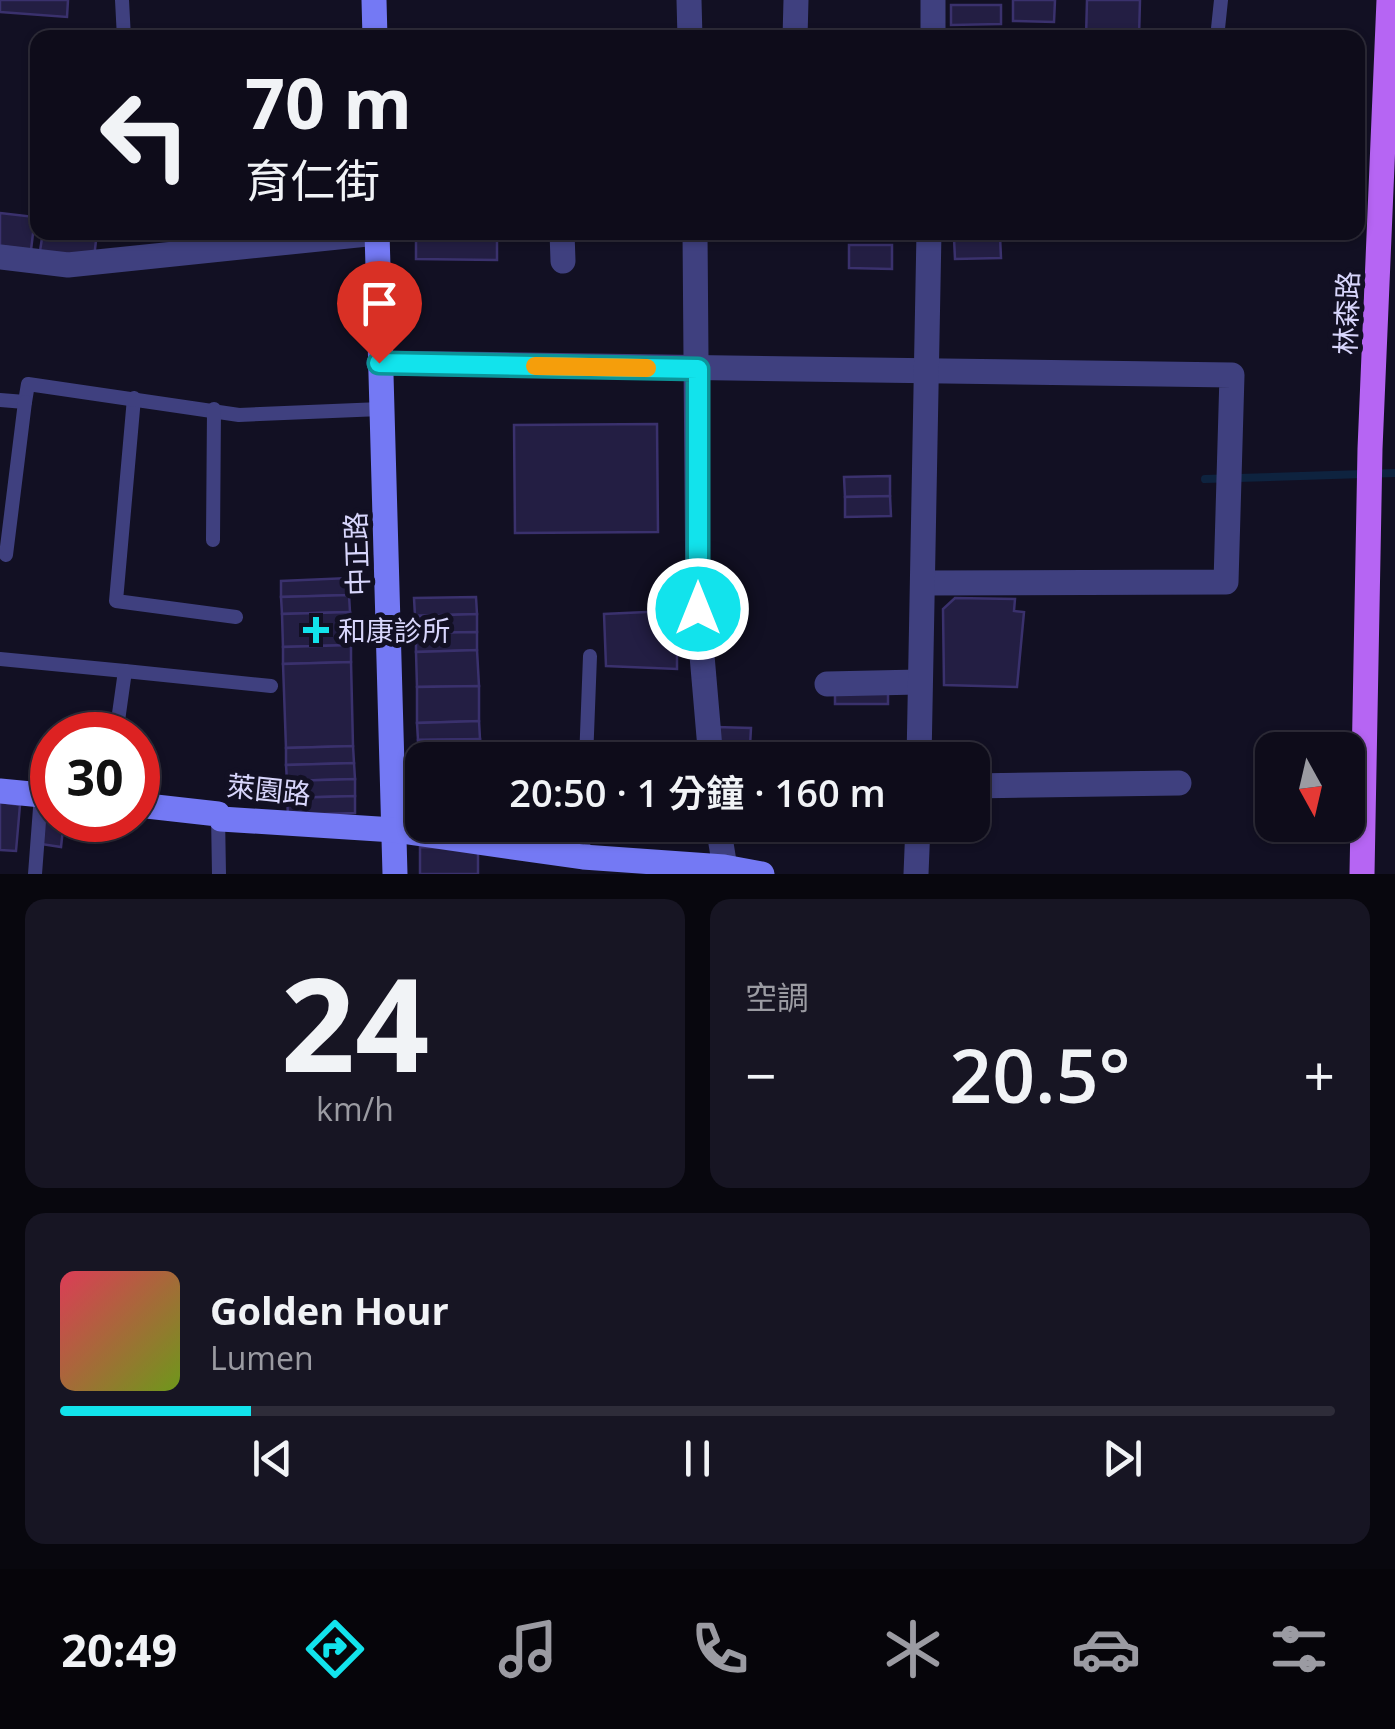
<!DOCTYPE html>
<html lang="zh-TW">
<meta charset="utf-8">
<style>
body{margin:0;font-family:"Open Sans","Noto Sans TC",sans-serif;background:#171523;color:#f1f3f6;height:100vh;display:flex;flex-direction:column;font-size:38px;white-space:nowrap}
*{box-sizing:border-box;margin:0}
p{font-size:32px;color:#9b9ba2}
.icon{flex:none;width:55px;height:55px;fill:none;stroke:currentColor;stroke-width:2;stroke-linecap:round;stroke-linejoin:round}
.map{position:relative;height:874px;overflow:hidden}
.drawer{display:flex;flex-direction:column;gap:25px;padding:25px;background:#08070e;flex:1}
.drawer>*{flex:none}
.top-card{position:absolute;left:30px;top:30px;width:1335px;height:210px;border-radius:20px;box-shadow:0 2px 8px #0004,0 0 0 2px #2e2c39;background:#0e0c1a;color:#f1f3f6;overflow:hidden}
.needle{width:65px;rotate:172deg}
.fabs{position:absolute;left:1255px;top:732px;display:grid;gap:20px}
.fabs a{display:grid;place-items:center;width:110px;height:110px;border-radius:20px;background:#0e0c1a;box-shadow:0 2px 8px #0004,0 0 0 2px #2e2c39;font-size:50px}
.speed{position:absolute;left:30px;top:712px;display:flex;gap:20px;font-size:50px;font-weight:700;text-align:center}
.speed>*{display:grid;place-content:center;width:130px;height:130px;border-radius:50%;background:#0e0c1a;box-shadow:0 2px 8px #0004,0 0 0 2px #2e2c39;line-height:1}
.speed .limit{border:15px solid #d22;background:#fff;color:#111}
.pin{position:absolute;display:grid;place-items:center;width:85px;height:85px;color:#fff;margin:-102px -42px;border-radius:50% 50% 50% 0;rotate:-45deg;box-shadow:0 0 10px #0007}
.pin .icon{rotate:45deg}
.me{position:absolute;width:110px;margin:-55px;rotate:0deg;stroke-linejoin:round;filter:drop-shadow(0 0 8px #0008)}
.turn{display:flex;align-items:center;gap:35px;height:210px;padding:0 50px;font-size:45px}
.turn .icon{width:130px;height:130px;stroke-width:2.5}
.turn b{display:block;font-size:70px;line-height:85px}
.big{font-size:75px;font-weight:600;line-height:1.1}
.drawer .card{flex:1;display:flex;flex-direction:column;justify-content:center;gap:15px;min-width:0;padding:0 35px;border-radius:20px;background:#171523}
.drawer .dial{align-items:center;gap:0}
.dial b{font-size:130px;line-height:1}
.song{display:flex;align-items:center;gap:30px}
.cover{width:120px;height:120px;border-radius:15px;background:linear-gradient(135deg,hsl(350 70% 55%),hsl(80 70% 35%))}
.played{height:10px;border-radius:5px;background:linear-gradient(90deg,#12e3ec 15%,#2e2c39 15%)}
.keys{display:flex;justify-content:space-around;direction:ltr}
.heat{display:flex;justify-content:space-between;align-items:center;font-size:55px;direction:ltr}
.drawer .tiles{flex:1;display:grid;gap:25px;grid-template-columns:1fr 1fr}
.card:last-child{grid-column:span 2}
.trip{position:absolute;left:405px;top:742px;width:585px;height:100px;border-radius:20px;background:#0e0c1a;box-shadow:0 2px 8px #0004,0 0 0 2px #2e2c39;font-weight:600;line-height:100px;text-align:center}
.menu{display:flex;height:160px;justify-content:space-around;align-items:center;background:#06050a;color:#9b9ba2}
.menu .icon{width:70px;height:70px}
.menu .on{color:#12e3ec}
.menu b{font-size:45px;color:#f1f3f6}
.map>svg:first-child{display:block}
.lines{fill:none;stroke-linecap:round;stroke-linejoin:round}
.stream{stroke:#0e233f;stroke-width:8}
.building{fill:#231e43;stroke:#3a316d;stroke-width:2.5}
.lane{stroke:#3f407f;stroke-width:14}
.street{stroke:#3f407f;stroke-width:25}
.secondary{stroke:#7479f4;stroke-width:25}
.primary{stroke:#b665f3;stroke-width:25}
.route-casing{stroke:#0c9499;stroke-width:25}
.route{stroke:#12e3ec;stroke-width:18}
.slow{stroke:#f59e0b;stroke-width:18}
.poi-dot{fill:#12e3ec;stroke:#121023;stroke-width:4}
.labels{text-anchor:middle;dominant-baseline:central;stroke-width:10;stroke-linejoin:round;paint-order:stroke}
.street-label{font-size:28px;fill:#d8d6fc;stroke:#121023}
.poi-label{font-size:28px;fill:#d8d6fc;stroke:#121023;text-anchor:start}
</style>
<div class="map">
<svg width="1395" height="874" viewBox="0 0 1395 874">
<rect width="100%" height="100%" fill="#121023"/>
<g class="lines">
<polyline class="stream" points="1205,479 1395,473"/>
</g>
<g class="building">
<polygon points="0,0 68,0 67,17 0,12"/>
<polygon points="1013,0 1055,0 1054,22 1013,21"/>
<polygon points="1087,0 1140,0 1139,38 1086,38"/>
<polygon points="951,5 1001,5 1001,24 951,25"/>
<polygon points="0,213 35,217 31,250 0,246"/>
<polygon points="43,232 97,232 94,258 40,251"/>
<polygon points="417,232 497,232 497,240 416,239"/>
<polygon points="1000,236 1001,258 955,259 954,238"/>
<polygon points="416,239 497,240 497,260 416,259"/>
<polygon points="849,245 892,245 892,269 849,268"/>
<polygon points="657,424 658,532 515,533 514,425"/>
<polygon points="890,476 890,496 845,497 844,477"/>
<polygon points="890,496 891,516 845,517 845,497"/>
<polygon points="349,578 349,595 281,597 281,581"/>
<polygon points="349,595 350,612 282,614 281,597"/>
<polygon points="476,597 477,614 415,616 414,598"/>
<polygon points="955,598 1015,599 1014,611 1024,612 1017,687 944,685 943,609"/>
<polygon points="668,611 677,619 677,669 606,666 604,614"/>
<polygon points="350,612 351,645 283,647 282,614"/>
<polygon points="477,614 477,632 416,633 415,616"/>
<polygon points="477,632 477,650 416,652 416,633"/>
<polygon points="351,645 351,662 283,664 283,647"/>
<polygon points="477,650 479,686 417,687 416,652"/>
<polygon points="351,662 353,746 286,748 283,664"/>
<polygon points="479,686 479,721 417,723 417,687"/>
<polygon points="835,692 888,693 888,704 835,704"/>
<polygon points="479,721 480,739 418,740 417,723"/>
<polygon points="715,727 751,728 750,746 714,745"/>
<polygon points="480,739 480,760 419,763 418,740"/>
<polygon points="510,744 522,745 521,760 484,760"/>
<polygon points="353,746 354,763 286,765 286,748"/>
<polygon points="354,763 355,779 287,781 286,765"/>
<polygon points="355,779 355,796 287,798 287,781"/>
<polygon points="355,796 355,813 288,815 287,798"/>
<polygon points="0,802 20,805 16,851 0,850"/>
<polygon points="46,807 52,807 52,820 64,820 61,847 41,844"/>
<polygon points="420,847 478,848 478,874 420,874"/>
</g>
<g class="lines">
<g class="lane">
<polyline points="122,0 124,38"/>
<polyline points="235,36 282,38"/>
<polyline points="1217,38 1221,0"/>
<polyline points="134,398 116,601 236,617"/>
<polyline points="0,400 25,402 28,384 239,415 381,409"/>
<polyline points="213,540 214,409"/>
<polyline points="6,555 25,402"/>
<polyline points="0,659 125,671"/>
<polyline points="116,735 125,671 271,686"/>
<polyline points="586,760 590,656"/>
<polyline points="218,815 219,874"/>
<polyline points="583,857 584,825"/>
<polyline points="35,874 41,795"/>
</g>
<g class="street">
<polyline points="689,0 690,38"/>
<polyline points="795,38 796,0"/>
<polyline points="933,38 933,0"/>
<polyline points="562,232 563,261"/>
<polyline points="695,232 698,609 711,760"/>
<polyline points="0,257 68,265 377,233"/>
<polyline points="379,363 1232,375 1226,582 923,583"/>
<polyline points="827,684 919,682"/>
<polyline points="919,760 929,232"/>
<polyline points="972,786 1179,783"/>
<polyline points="718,825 726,874"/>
<polyline points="916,874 918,825"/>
</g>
<g class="secondary">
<polyline points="374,0 375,38"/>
<polyline points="377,232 395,874"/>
<polyline points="0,791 52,796"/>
<polyline points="138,805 218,814 221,819 394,830 583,857 724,867 762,874"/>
</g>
<polyline class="primary" points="1362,874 1370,449 1389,0"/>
</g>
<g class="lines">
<g class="route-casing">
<polyline id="route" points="379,363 698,369 698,609"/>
</g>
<use href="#route" class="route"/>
<polyline class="slow" points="535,366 647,368"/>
</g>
<path class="poi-dot" d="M311 615h10v10h10v10h-10v10h-10v-10h-10v-10h10z"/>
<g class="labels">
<g class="street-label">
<text transform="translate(1346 313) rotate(-88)">林森路</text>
<text transform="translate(356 554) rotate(-92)">中正路</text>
<text transform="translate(269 789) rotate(6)">萊園路</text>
</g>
<g class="poi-label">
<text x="338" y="630">和康診所</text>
</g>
</g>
</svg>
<div class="fabs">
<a><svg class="needle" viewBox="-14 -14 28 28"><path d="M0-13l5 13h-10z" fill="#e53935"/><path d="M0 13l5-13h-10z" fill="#9b9ba2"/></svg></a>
</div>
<div class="speed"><div class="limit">30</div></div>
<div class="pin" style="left:379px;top:363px;background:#d93025"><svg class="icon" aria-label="arrive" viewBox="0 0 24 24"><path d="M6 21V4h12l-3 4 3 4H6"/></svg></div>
<svg class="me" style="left:698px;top:609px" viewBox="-20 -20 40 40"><circle r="17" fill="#12e3ec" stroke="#fff" stroke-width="3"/><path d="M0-11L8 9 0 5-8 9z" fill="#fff"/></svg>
<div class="trip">20:50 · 1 分鐘 · 160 m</div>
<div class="top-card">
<div class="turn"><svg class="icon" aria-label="left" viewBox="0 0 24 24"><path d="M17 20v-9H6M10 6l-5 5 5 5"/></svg><div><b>70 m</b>育仁街</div></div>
</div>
</div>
<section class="drawer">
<div class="tiles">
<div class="card dial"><b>24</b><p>km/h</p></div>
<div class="card"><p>空調</p>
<div class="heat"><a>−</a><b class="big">20.5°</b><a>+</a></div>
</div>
<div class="card">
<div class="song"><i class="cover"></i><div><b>Golden Hour</b><p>Lumen</p></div></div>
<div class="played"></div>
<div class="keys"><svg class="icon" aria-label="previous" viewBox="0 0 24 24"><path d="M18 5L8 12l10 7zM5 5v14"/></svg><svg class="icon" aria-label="pause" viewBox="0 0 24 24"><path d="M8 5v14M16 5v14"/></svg><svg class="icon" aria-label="next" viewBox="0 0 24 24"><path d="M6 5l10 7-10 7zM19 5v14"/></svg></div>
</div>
</div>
</section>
<nav class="menu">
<b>20:49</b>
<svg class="icon on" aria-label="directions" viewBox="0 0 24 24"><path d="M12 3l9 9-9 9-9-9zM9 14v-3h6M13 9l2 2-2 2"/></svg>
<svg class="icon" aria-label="music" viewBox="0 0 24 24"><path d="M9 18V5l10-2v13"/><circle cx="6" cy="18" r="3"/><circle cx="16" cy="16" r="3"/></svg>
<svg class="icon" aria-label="phone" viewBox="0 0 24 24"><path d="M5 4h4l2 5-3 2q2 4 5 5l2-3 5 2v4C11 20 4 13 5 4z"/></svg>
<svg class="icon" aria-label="climate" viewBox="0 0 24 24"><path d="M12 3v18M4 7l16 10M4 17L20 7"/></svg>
<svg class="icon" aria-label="car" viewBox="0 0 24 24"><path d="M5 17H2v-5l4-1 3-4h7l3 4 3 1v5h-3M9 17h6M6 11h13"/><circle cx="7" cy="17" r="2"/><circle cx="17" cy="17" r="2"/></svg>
<svg class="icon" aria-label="filters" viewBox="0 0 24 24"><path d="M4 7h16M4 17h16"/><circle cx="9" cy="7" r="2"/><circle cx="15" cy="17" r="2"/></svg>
</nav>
